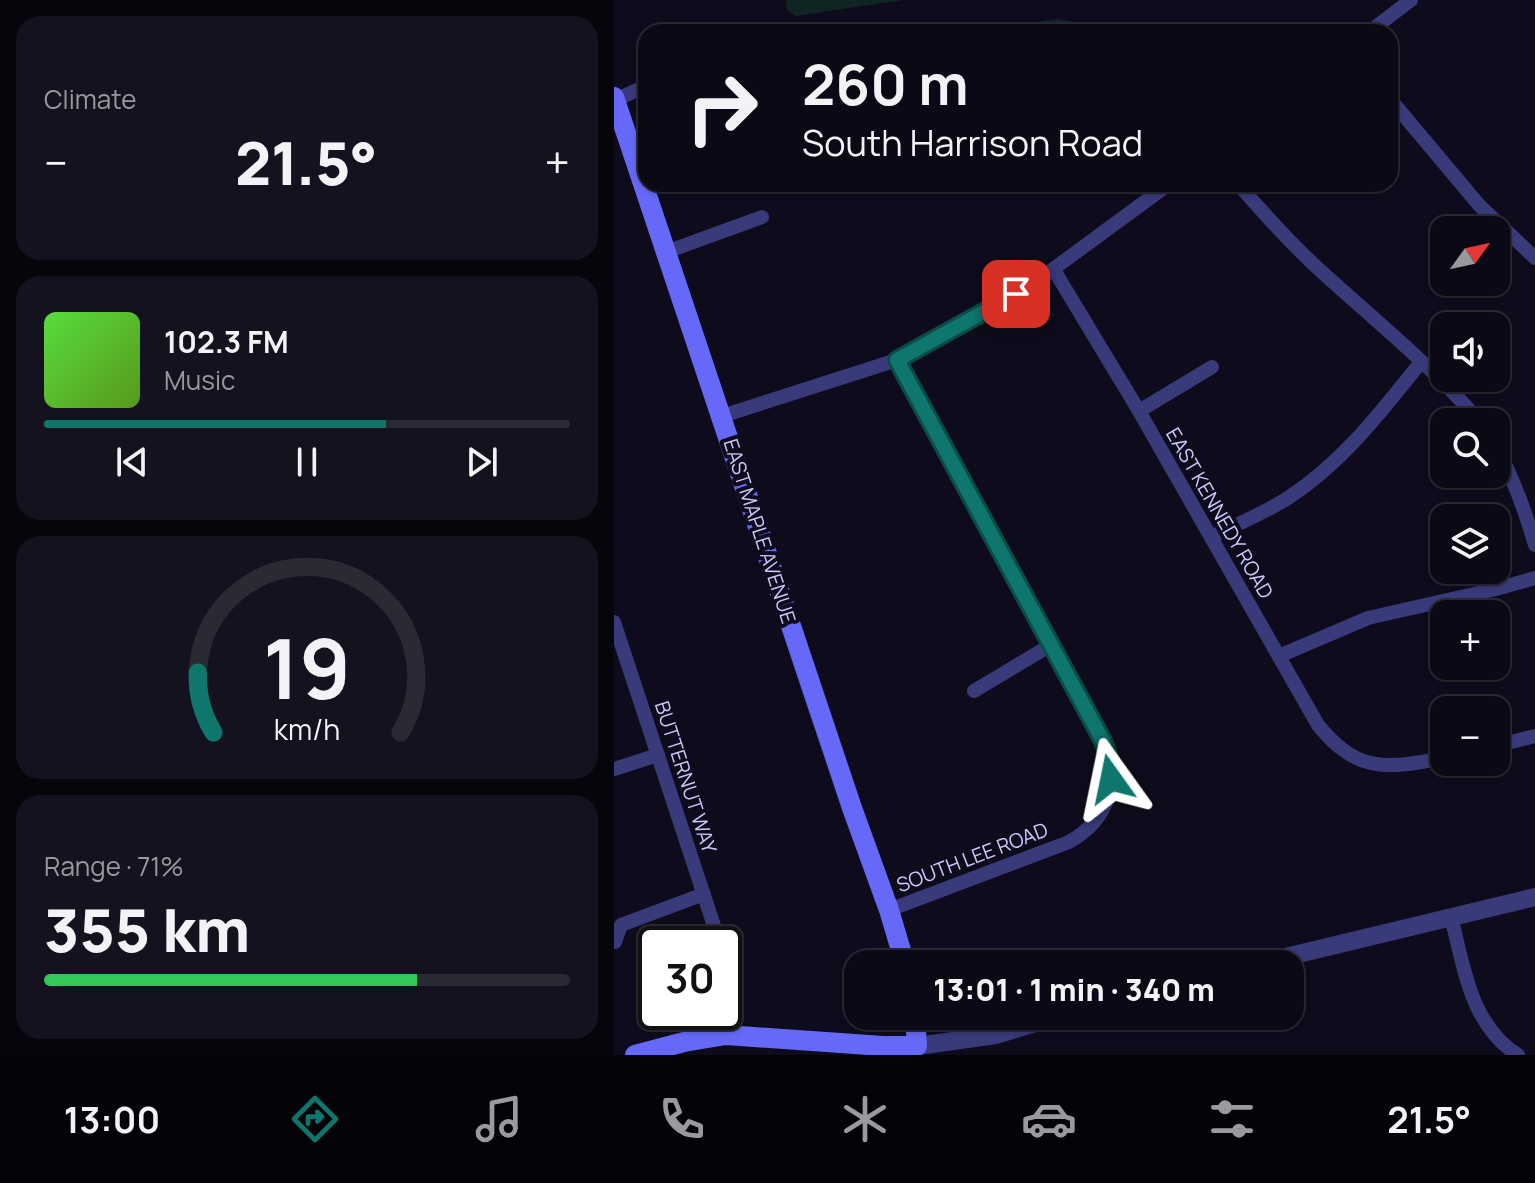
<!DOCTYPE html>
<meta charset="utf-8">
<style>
body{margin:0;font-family:Manrope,sans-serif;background:#13121e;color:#f1f3f6;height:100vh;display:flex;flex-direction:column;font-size:30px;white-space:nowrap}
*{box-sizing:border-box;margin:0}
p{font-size:26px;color:#999aa0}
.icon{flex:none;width:44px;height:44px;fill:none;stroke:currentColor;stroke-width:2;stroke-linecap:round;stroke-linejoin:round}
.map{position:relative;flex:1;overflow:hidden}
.sheet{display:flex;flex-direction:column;gap:16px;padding:16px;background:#06050c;width:614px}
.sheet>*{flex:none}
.top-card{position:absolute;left:24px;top:24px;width:760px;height:168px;border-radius:24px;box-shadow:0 2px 6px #0004,0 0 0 2px #2a2a34;background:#0a0915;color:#f1f3f6;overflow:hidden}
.needle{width:52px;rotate:57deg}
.controls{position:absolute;left:816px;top:216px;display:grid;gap:16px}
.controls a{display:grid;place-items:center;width:80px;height:80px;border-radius:16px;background:#0a0915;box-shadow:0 2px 6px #0004,0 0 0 2px #2a2a34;font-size:40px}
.speed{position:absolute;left:24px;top:926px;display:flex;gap:16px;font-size:40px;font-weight:700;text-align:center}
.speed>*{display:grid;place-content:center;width:104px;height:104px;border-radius:50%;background:#0a0915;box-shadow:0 2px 6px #0004,0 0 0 2px #2a2a34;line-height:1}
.speed .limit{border:4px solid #111;border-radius:12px;background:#fff;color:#111}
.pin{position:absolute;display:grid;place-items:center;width:68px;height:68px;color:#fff;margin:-34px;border-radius:16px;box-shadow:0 4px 12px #0006}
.me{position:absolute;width:88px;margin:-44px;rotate:348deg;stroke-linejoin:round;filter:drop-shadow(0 0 6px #0008)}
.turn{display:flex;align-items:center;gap:28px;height:168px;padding:0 32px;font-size:36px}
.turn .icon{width:104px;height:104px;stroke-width:2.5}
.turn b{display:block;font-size:56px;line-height:68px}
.big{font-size:60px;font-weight:800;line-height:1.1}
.sheet .card{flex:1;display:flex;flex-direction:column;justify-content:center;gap:12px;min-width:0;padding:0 28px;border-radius:24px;background:#13121e}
.sheet .dial{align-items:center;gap:0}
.dial svg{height:208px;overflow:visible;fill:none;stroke:#2a2a34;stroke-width:7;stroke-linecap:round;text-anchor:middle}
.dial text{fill:#f1f3f6;stroke:none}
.song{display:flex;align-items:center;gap:24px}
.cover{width:96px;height:96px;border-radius:12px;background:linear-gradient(135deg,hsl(110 70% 55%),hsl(90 70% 35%))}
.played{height:8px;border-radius:4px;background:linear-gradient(90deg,#0f766e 65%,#2a2a34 65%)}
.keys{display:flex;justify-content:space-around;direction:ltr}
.heat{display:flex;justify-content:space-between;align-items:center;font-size:44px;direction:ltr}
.charge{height:12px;border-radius:6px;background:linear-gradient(90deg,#34c759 71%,#2a2a34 0)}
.trip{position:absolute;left:230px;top:950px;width:460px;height:80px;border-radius:24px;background:#0a0915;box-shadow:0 2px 6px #0004,0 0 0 2px #2a2a34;font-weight:800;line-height:80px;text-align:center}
.tab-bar{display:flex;height:128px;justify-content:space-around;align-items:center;background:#040408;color:#999aa0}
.tab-bar .icon{width:56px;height:56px}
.tab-bar .current{color:#0f766e}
.tab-bar b{font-size:36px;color:#f1f3f6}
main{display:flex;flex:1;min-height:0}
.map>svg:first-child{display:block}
.green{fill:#102523}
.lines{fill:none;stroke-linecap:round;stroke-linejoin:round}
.minor{stroke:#393a79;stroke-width:14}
.tertiary{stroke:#393a79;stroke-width:18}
.secondary{stroke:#6669f7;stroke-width:20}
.route-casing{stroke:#0a4d48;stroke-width:20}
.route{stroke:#0f766e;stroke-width:14}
.labels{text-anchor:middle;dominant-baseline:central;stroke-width:8;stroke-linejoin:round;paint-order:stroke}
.street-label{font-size:20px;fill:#cdcafc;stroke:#0e0c1c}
</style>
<main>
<section class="sheet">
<div class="card"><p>Climate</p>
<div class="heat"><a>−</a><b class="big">21.5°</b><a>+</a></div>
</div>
<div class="card">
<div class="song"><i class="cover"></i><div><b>102.3 FM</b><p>Music</p></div></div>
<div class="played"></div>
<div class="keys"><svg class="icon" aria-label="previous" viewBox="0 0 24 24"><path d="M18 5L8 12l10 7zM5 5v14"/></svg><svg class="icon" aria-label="pause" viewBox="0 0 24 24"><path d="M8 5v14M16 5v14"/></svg><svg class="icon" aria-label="next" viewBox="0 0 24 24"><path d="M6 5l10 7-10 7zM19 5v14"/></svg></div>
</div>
<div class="card dial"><svg viewBox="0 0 100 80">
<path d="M14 69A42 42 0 1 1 86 69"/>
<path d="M14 69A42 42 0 0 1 8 46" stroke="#0f766e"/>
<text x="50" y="56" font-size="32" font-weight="700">19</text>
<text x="50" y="72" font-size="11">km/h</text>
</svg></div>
<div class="card"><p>Range · 71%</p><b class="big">355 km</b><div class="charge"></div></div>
</section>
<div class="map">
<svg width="921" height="1055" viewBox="0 0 921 1055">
<rect width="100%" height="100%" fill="#0e0c1c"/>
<g class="green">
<polygon points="172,0 289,0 182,16 173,10"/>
<polygon points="443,19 473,24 473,32 418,32 418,26 428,21"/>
</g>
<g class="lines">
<g class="minor">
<polyline points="755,32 797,0"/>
<polyline points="776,99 865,205 921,258"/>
<polyline points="1,100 32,86"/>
<path d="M 624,184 C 651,215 679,246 709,273 C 763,322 819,367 866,422"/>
<polyline points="52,252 148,217"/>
<path d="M 440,270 L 525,411 L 704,725 C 743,773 772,769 830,758"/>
<polyline points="525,411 598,367"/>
<polyline points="108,416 283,360 377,310 427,278 555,184"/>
<path d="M 882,447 C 900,479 911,510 921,545"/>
<path d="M 597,537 C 622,525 650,513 674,498 C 729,462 767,412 807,362"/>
<polyline points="0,622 106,944"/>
<polyline points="665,656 754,618 882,589 921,578"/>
<polyline points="360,691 437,645"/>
<polyline points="882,746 921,736"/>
<polyline points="0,769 44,755"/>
<path d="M 275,910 L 455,842 C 494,820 507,783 489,741 L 283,360"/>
<path d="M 837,917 C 850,966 856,1025 904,1055"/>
<polyline points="1,942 7,925 90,894"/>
<polyline points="110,961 115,992 112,1035"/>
</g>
<g class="tertiary">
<polyline points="643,964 921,897"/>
<polyline points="303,1046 382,1035 445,1016"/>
</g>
<g class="secondary">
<polyline points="0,97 238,808 275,910 291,964"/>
<polyline points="21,1055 70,1042 112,1035 269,1046 303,1046 301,1016"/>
</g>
</g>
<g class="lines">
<g class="route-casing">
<polyline id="route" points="402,294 283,360 489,741 496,761 497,779"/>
</g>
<use href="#route" class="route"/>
</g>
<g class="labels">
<g class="street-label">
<text transform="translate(606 513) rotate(60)">EAST KENNEDY ROAD</text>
<text transform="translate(146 531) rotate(72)">EAST MAPLE AVENUE</text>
<text transform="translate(72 777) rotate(72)">BUTTERNUT WAY</text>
<text transform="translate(358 857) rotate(-21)">SOUTH LEE ROAD</text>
</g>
</g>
</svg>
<div class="controls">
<a><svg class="needle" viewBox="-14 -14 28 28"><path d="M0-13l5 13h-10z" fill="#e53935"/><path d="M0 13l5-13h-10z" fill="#999aa0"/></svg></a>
<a><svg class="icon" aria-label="sound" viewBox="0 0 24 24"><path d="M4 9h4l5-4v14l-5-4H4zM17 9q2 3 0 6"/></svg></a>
<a><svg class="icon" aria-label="search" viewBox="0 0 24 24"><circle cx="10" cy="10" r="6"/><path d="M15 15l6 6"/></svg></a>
<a><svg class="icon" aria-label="layers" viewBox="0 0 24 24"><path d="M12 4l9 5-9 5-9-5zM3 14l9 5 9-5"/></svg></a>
<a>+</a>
<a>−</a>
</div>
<div class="speed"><div class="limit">30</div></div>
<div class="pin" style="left:402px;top:294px;background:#d93025"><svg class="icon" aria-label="arrive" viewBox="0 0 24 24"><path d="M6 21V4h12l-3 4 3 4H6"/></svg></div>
<svg class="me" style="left:497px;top:779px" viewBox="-20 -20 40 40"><path d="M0-17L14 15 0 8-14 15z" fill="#0f766e" stroke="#fff" stroke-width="4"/></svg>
<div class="trip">13:01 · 1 min · 340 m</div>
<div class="top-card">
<div class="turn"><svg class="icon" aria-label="right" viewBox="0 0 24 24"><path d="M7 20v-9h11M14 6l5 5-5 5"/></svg><div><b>260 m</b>South Harrison Road</div></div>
</div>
</div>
</main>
<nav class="tab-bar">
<b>13:00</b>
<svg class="icon current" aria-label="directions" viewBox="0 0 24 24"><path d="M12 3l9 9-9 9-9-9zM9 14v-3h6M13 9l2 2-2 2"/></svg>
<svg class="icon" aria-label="music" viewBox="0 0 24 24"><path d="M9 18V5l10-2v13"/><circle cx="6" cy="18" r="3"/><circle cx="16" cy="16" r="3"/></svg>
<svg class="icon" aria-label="phone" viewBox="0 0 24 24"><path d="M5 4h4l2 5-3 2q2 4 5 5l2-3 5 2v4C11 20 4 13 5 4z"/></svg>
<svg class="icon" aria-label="climate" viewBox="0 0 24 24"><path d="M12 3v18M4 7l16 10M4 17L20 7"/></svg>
<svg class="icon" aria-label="car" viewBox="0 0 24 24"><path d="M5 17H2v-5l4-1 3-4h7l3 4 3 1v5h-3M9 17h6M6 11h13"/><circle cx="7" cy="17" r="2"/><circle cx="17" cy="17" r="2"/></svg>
<svg class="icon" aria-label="filters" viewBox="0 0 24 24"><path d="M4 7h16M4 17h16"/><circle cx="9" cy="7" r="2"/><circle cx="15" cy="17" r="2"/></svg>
<b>21.5°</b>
</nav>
